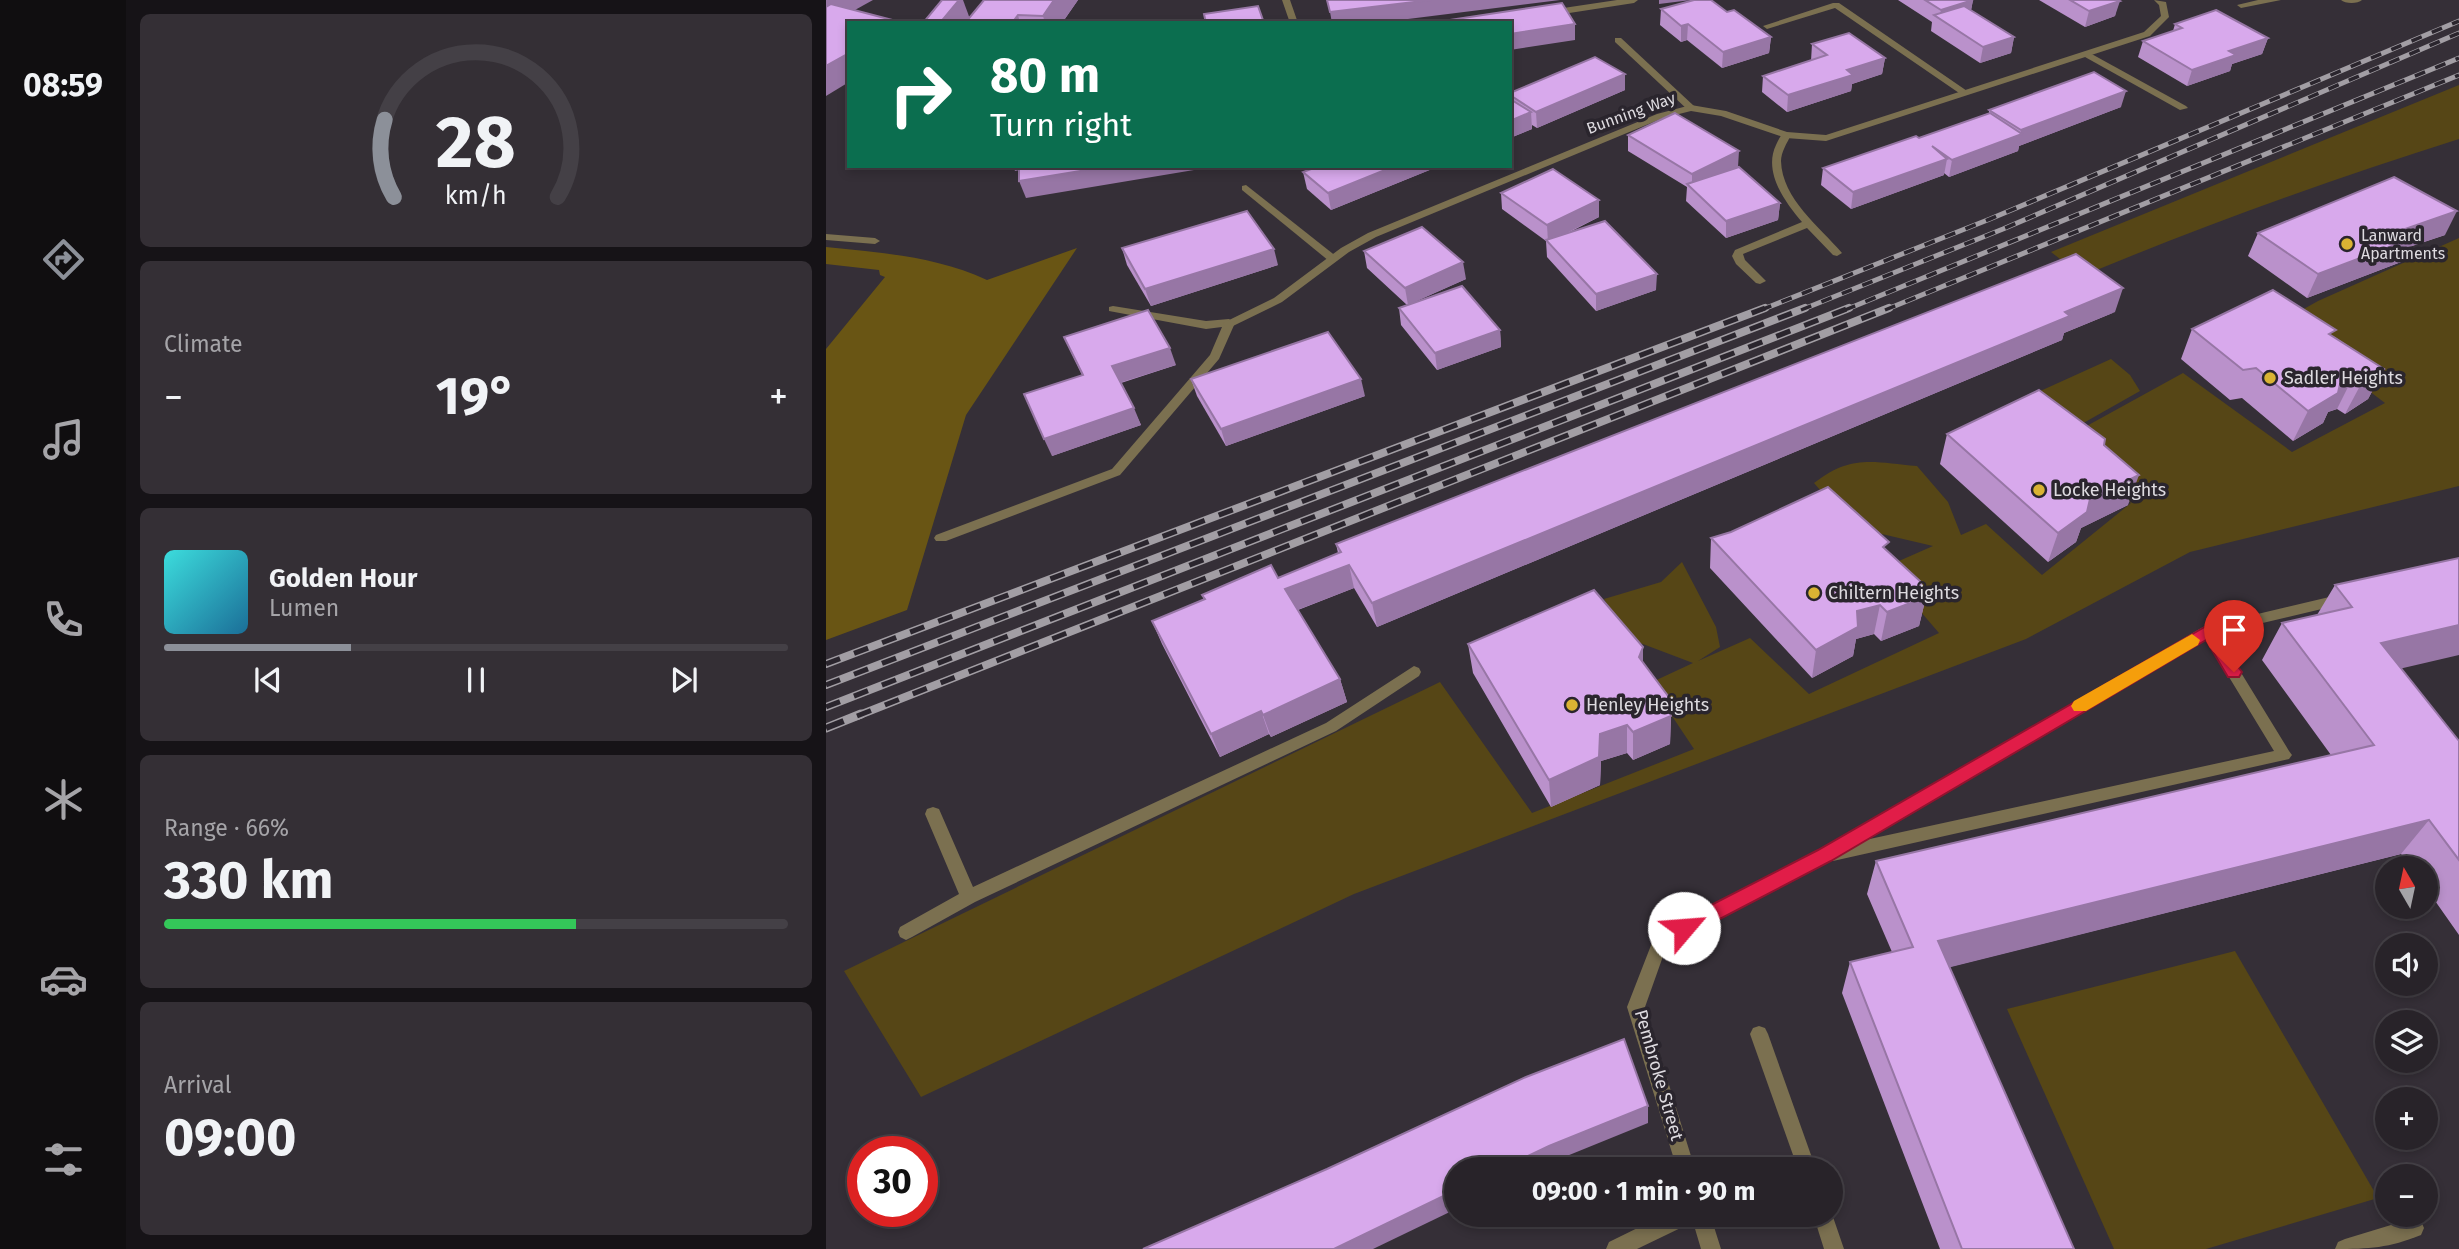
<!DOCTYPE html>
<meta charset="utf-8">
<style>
body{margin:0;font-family:"Fira Sans",sans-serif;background:#342f35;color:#f1f3f6;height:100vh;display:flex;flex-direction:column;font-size:26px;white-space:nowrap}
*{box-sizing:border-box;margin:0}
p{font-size:23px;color:#a5a4a8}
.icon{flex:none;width:38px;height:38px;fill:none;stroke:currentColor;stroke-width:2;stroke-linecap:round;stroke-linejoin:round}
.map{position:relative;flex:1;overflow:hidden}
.side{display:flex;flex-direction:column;gap:14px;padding:14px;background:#161317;width:700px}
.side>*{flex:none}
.top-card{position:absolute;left:21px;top:21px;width:665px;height:147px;border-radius:0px;box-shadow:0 4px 10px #0003,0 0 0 2px #444046;background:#0b6e4f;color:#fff;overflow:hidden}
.needle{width:46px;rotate:351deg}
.tools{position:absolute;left:1549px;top:856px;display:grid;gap:14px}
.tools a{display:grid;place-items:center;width:63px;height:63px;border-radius:50%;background:#282329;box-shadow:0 4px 10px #0003,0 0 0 2px #444046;font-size:35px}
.speed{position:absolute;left:21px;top:1136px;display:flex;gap:14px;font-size:35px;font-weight:700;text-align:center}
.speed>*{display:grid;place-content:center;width:91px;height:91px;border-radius:50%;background:#282329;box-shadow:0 4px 10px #0003,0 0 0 2px #444046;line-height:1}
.speed .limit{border:10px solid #d22;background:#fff;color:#111}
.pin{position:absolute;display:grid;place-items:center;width:60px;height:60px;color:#fff;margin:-72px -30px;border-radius:50% 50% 50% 0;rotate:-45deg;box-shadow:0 0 7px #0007}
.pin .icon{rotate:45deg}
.me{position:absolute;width:77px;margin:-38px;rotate:63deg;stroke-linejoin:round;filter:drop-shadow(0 0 5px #0008)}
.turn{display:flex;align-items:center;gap:24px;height:147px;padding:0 28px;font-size:32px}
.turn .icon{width:91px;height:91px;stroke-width:2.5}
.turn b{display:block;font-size:49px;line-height:60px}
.big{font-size:52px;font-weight:700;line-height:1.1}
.side .tile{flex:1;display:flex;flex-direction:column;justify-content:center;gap:10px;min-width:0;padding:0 24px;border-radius:10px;background:#342f35}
.side .dial{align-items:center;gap:0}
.dial svg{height:182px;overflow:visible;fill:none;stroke:#444046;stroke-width:7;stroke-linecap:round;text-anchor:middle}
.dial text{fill:#f1f3f6;stroke:none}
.song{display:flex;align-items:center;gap:21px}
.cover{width:84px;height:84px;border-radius:10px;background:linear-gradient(135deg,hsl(180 70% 55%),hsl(200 70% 35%))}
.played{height:7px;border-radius:4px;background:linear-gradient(90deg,#8c9099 30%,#444046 30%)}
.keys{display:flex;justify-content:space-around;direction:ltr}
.heat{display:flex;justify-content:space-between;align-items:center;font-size:38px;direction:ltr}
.charge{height:10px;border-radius:5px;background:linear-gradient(90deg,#34c759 66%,#444046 0)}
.trip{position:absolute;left:618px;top:1157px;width:399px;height:70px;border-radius:35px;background:#282329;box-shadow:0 4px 10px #0003,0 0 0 2px #444046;font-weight:700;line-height:70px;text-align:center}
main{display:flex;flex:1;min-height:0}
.tabs{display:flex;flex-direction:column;width:126px;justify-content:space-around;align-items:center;background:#100e10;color:#a5a4a8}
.tabs .icon{width:49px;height:49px}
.tabs .active{color:#8c9099}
.tabs b{font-size:32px;color:#f1f3f6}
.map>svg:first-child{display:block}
.green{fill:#564616}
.forest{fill:#695514}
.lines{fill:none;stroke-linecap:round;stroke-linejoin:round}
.service{fill:#7b7050;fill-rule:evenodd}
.minor{fill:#7b7050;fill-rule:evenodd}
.rail-far2-casing{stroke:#a29ea4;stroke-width:5}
.rail-far1-casing{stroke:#a29ea4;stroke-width:8}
.rail-casing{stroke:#a29ea4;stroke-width:9}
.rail-far2{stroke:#2a252d;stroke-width:3.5;stroke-dasharray:11;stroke-linecap:butt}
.rail-far1{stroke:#2a252d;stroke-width:5;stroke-dasharray:15;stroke-linecap:butt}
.rail{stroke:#2a252d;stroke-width:6;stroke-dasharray:19;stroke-linecap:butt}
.wall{fill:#ba91cb}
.shaded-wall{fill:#9776a5}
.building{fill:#d8a9ec;stroke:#9776a5;stroke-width:2}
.route{fill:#e11d48;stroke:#92132f;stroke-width:2}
.slow{fill:#f59e0b}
.poi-dot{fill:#dab333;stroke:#2a252d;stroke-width:2.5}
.labels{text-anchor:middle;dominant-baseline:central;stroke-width:7;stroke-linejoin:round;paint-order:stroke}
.far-street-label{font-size:16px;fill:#dedbe0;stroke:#2a252d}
.far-poi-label{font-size:16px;fill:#dedbe0;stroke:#2a252d;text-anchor:start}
.poi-label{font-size:18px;fill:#dedbe0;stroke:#2a252d;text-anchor:start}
.street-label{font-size:18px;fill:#dedbe0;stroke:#2a252d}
</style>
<main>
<nav class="tabs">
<b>08:59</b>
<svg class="icon active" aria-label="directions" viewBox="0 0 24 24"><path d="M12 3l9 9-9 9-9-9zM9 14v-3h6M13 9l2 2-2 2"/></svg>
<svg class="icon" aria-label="music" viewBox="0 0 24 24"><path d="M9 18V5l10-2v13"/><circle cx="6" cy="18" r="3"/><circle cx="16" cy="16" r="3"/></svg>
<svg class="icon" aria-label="phone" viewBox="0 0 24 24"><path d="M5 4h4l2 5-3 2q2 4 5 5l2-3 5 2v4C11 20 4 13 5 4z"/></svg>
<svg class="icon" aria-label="climate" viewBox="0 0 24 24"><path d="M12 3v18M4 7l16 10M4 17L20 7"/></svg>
<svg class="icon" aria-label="car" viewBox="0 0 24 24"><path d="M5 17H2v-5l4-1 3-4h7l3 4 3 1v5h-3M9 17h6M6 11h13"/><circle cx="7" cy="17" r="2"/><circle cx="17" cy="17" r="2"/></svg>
<svg class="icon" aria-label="filters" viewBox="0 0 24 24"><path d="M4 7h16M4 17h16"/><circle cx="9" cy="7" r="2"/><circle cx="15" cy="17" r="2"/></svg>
</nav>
<section class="side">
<div class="tile dial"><svg viewBox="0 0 100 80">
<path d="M14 69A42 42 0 1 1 86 69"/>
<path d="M14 69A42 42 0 0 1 10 35" stroke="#8c9099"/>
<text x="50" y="56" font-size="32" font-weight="700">28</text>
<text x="50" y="72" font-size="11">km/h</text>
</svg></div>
<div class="tile"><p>Climate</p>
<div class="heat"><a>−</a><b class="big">19°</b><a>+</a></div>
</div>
<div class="tile">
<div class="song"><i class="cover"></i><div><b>Golden Hour</b><p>Lumen</p></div></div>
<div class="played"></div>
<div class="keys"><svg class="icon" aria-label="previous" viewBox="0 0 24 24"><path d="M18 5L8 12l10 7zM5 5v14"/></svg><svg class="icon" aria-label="pause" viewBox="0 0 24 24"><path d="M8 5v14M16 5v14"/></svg><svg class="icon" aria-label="next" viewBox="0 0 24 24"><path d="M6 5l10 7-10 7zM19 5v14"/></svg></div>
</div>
<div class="tile"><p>Range · 66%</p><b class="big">330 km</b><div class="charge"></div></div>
<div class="tile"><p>Arrival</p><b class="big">09:00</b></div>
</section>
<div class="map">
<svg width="1633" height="1249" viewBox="0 0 1633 1249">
<rect width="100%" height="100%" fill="#352f37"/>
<g class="green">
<path d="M 1633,85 L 1633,139 C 1506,179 1379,225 1256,276 L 1225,252 Z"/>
<path d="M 1633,238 L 1633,486 L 1364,552 L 1200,639 L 528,894 L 95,1097 L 18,971 L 614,682 L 706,813 L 868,749 L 824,683 L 867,663 L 801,638 L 778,599 L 835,582 L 856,562 L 890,627 L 894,647 L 872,661 L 924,638 L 983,694 L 1113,633 L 1057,568 L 1107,546 L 1026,527 L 988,483 C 1025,454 1047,462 1091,466 L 1122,502 L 1135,535 L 1160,524 L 1216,575 L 1305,503 L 1237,439 L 1357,373 L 1466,452 L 1559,403 L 1453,323 L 1492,301 Z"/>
<polygon points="1285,359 1304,375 1314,391 1238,434 1201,397"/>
<polygon points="1409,951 1552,1198 1380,1249 1288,1249 1181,1009"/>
</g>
<path class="forest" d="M 0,247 C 56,253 109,256 161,280 L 251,248 L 140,415 L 81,610 L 0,640 L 0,349 L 59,277 L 54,275 L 53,270 L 0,264 Z"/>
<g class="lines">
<g class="service">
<polygon points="1432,0 1455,0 1415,8 1411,5"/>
<path d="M 1515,0 L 1536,0 C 1532,4 1519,4 1515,0 Z"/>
<polygon points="1007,3 1013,3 1144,93 1136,95 1009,8 941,29 937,26"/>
<polygon points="789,38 795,38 868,106 868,110 862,110 789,42"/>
<polygon points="1262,52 1360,106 1362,108 1354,110 1259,57 1259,53"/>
<path d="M 960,132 L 965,135 C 961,143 955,152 955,161 C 956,199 994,227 1016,253 L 1011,256 L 1007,255 L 981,228 L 917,254 L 919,260 L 940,281 L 934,284 L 930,283 L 910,264 L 906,256 L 909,250 L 976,222 C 959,202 937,172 950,145 C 953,139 954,135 960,132 Z"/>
<polygon points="420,185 511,257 511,261 503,261 416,190 416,186"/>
<polygon points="0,234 49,238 54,241 49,244 0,240"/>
<polygon points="287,306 380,321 403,319 409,323 393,359 294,475 120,541 110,541 108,538 110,535 286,469 384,355 396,327 380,329 283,311 283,307"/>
<polygon points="1382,626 1387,627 1463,751 1466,755 1463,759 1007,861 1001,859 999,854 1001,849 1007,847 1448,751 1375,631 1377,627"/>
<polygon points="588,666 593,668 595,672 593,676 510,731 149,902 86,937 80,940 74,937 72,932 74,927 133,894 99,814 101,809 107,807 113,809 147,887 500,723"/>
<polygon points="933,1026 939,1028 942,1034 990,1169 972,1169 924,1034 927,1028"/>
<polygon points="1004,1211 1006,1214 1018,1249 998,1249 987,1214 1004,1214"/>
<path d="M 1588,1218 L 1595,1221 L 1598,1228 L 1595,1235 C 1563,1248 1543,1249 1509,1249 L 1512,1242 L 1519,1239 Z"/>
</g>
<g class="minor">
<polygon points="456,0 464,0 472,23 464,23"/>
<polygon points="791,0 812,0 808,3 724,16 720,13 724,10"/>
<polygon points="1328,0 1340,2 1343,17 1324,36 1000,141 960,138 895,116 865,111 837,118 550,237 523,252 456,302 407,326 399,326 397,323 448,298 515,248 542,233 831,114 865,105 900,111 961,132 1000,135 1318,32 1335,16 1333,5"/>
<polygon points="1516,594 1523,599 1521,603 1386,635 1005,861 841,945 819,1007 869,1169 851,1169 801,1007 829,935 993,851 1377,627"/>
<polygon points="840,1214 884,1214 895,1249 875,1249 867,1222 811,1249 780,1249 783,1242"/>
</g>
<g class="rail-far2-casing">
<g id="rail-far2">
<polyline points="935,310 1164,219 1633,21"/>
<polyline points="975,310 1177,229 1633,33"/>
<polyline points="1019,310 1633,58"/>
<polyline points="1059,310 1633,75"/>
</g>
</g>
<g class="rail-far1-casing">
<g id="rail-far1">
<polyline points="0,664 939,308"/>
<polyline points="0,685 979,308"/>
<polyline points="0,707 1023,308"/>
<polyline points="31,716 1063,308"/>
</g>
</g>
<g class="rail-casing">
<polyline id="rail" points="0,728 35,714"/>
</g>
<use href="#rail-far2" class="rail-far2"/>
<use href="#rail-far1" class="rail-far1"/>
<use href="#rail" class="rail"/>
</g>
<g class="wall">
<polygon points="252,0 236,23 97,23 143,17"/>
<polygon points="1072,0 1147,0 1145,10 1188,37 1185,53 1154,63 1105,31 1106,22"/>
<polygon points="1213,0 1292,0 1289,16 1259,27"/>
<polygon points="835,9 901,12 945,37 943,53 896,68 861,40 855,42 834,25"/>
<polygon points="1349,24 1442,38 1436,54 1406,64 1404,71 1361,86 1312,57 1317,41 1347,31"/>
<polygon points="986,44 1059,58 1056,74 1026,84 1025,91 961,112 936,92 937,76 985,61"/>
<polygon points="799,90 711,128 706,125 706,129 684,138 684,93"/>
<polygon points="1295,107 1193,146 1192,151 1123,177 1118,173 1118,175 1025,209 995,185 997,168 1093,138 1163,113 1163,110"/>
<polygon points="802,135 912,167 954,203 952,220 900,238 860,201 861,187 802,151"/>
<polygon points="606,169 505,210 481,189 477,172"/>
<polygon points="675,193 773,217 740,234 830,290 770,311 721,257 720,241 676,209"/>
<polygon points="1432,233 1619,235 1583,247 1575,262 1481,298 1422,256"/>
<polygon points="296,248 452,265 325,306 301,265"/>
<polygon points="538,251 640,279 586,303 674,330 675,347 611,370 575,325 573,308 581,305 541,268"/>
<polygon points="1289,312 1238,333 1236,340 551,627 528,588 472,610 514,679 521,702 445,737 443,734 394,757 336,644 326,621 378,600 376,595 452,578 512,553 510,544"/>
<polygon points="1366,329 1507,336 1558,369 1542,399 1519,414 1511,409 1502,412 1497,423 1467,441 1416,398 1404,400 1355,359"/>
<polygon points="238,337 350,365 295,383 315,425 226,456 256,375"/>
<polygon points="365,379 539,396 400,446 371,396"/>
<polygon points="1121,434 1278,445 1302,505 1255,528 1250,542 1222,562 1114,464"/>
<polygon points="885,538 1061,550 1100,597 1093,626 1055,641 1048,634 1030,639 1027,656 986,678 884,568"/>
<polygon points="1509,585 1633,741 1633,935 1600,888 1600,868 1585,868 1575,854 1123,967 1248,1249 1114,1249 1016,993 1024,962 1066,952 1041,894 1050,861 1505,755 1436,660 1456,623 1491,615"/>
<polygon points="642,644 817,662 845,716 844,744 807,760 801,753 775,761 774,785 725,807 647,673"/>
</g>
<g class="shaded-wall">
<polygon points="0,0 47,0 0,26"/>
<polygon points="133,0 137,0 144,19 141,23 114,23"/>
<polygon points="228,0 252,0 236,23 219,23 217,16"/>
<polygon points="605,0 734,0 550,23 506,23 504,12"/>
<polygon points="833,0 865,0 833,4"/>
<polygon points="1147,0 1144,16 1113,19 1115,10"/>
<polygon points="1294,1 1289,16 1259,27 1263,11"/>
<polygon points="192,15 194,23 186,23"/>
<polygon points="749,24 749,40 684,50 684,34"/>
<polygon points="862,24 861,40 855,42 855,26"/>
<polygon points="945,37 943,53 896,68 897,52"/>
<polygon points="1188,37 1185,53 1154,63 1157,47"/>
<polygon points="1442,38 1436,54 1406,64 1404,71 1361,86 1366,70 1403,51"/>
<polygon points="23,53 23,82 0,96 0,66"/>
<polygon points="1059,58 1056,74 1026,84 1025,91 961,112 962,95 1021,70"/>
<polygon points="799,74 799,90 711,128 710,112"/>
<polygon points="1300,91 1295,107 1193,146 1192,151 1123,177 1126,160 1194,135 1195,130"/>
<polygon points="705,112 706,129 684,138 684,121"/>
<polygon points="913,151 912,167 866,190 866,174"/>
<polygon points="1121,159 1118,175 1025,209 1027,192"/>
<polygon points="187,166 216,166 189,171"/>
<polygon points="285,166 392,166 200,198 193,181"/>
<polygon points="569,166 606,166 606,169 505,210 502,193"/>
<polygon points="773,200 773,217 722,242 721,225"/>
<polygon points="954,203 952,220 900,238 900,221"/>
<polygon points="1631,211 1619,235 1583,247 1575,262 1481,298 1492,274 1576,230"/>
<polygon points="448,249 452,265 325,306 319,289"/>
<polygon points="637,262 640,279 582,305 579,288"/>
<polygon points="831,274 830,290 770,311 770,294"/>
<polygon points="1297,288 1289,312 1238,333 1236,340 551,627 546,603"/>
<polygon points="674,330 675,347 611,370 609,353"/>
<polygon points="344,348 350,365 293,383 286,366"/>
<polygon points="1558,369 1542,399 1519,414 1535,384"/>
<polygon points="535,379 539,396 400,446 395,429"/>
<polygon points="1526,379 1511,409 1502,412 1497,423 1467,441 1482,411 1514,384"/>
<polygon points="308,408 315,425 226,456 218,439"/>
<polygon points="1313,475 1302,505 1255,528 1250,542 1222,562 1232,533 1264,499"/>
<polygon points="523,565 528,588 466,612 459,589"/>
<polygon points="1100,597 1093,626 1055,641 1061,612"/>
<polygon points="1054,605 1048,634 1030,639 1027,656 986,678 990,650 1031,611"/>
<polygon points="1633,625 1633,655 1530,679 1555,643"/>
<polygon points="817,647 817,676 813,657"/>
<polygon points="514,679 521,702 445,737 437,715"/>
<polygon points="435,711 443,734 394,757 385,734"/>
<polygon points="845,716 844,744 807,760 807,732"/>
<polygon points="801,725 801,753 775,761 774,785 725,807 723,780 774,734"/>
<polygon points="1603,820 1575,854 1101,973 1112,941"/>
<polygon points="822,1106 822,1123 726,1162 712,1169 675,1169 723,1146"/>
<polygon points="630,1190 630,1209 547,1249 508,1249"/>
</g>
<g class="building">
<polygon points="116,0 133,0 114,23 97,23"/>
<polygon points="158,0 228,0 217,16 192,15 186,23 139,23"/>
<polygon points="501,0 605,0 504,12"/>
<polygon points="868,0 885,0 901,12 908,10 945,37 897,52 862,24 855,26 835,9"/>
<polygon points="1099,0 1147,0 1115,10"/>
<polygon points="1244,0 1292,0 1294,1 1263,11"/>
<polygon points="736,3 749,24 684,34 684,23 604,23"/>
<polygon points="5,4 74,22 23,23 23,53 0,66 0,7"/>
<polygon points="432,6 438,23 380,23 378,14"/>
<polygon points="1138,6 1188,37 1157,47 1108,15"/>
<polygon points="1390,10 1442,38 1403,51 1410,55 1366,70 1317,41 1356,28 1349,24"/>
<polygon points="1023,33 1059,58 1021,70 1027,75 962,95 937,76 1001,55 986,44"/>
<polygon points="769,57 799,74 710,112 684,95 684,93"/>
<polygon points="1268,72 1300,91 1195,130 1163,110"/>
<polygon points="684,99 705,112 684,121"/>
<polygon points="849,113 913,151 866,174 802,135"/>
<polygon points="1164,113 1196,134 1126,160 1106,146 1121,159 1027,192 997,168 1090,136 1093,138"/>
<polygon points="193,166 285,166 193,181"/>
<polygon points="493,166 569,166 502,193 477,172"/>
<polygon points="913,167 954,203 900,221 861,184"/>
<polygon points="727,169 773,200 721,225 675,193"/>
<polygon points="1568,177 1631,211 1576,230 1587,238 1492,274 1432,233"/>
<polygon points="421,211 448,249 319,289 296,248"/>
<polygon points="779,221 831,274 770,294 720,240"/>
<polygon points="596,227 637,262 579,288 538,251"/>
<polygon points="1250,254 1297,288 1239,312 1244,316 546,603 523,565 459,589 514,679 437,715 435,711 385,734 326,621 379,599 376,595 445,565 452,578 515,552 510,544"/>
<polygon points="636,286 674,330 609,353 573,308"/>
<polygon points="1447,290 1510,330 1503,334 1558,369 1535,384 1526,379 1514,384 1512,393 1482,411 1430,368 1417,370 1366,329"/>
<polygon points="322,310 344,348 286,366 308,408 218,439 198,394 257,375 238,337"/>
<polygon points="502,332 535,379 395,429 365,379"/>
<polygon points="1213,390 1279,439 1278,445 1313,475 1264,499 1261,512 1232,533 1121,434"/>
<polygon points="1002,487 1063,542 1057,547 1094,581 1100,597 1061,612 1054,605 1031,611 1032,627 990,650 885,538 905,532"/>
<polygon points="1633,558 1633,625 1555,643 1633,741 1633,860 1603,820 1112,941 1248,1249 1136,1249 1024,962 1087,947 1050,861 1548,745 1456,623 1526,607 1509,585"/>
<polygon points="768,590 817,647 813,657 842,696 845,716 807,732 801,725 774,734 773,757 723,780 642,644"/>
<polygon points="798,1039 822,1106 723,1146 675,1169 630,1169 630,1190 508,1249 317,1249 501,1169 700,1077"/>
</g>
<polygon class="route" points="1382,625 1388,627 1413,668 1416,672 1413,677 1402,677 1380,640 1005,861 865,934 858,936 852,934 849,928 852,922 992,850"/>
<polygon class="slow" points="1366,634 1374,640 1372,645 1260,711 1248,711 1245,706 1248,701"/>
<g class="poi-dot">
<circle cx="1521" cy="244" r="7"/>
<circle cx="1444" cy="378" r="7"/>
<circle cx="1213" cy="490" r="7"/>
<circle cx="988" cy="593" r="7"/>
<circle cx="746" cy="705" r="7"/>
</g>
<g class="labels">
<g class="far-street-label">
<text transform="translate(805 113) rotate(-20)">Bunning Way</text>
</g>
<g class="far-poi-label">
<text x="1535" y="235">Lanward<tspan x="1535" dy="18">Apartments</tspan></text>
</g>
<g class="poi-label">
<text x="1458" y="378">Sadler Heights</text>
<text x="1227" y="490">Locke Heights</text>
<text x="1002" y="593">Chiltern Heights</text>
<text x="760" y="705">Henley Heights</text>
</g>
<g class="street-label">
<text transform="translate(833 1075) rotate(74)">Pembroke Street</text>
</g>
</g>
</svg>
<div class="tools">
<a><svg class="needle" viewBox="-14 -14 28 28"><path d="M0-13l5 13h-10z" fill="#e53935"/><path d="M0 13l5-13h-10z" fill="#a5a4a8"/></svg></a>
<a><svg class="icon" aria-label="sound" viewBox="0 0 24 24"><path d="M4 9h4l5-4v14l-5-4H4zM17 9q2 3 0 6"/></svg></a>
<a><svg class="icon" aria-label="layers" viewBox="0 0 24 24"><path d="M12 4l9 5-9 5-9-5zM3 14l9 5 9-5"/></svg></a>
<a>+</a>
<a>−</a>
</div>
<div class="speed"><div class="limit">30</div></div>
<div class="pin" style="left:1408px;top:672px;background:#d93025"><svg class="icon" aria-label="arrive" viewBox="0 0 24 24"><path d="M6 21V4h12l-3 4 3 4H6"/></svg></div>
<svg class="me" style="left:858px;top:928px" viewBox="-20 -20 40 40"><circle r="19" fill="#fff"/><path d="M0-13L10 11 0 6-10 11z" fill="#e11d48"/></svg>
<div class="trip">09:00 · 1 min · 90 m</div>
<div class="top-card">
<div class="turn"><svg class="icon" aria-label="right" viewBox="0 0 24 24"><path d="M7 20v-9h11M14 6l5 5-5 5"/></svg><div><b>80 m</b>Turn right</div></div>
</div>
</div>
</main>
